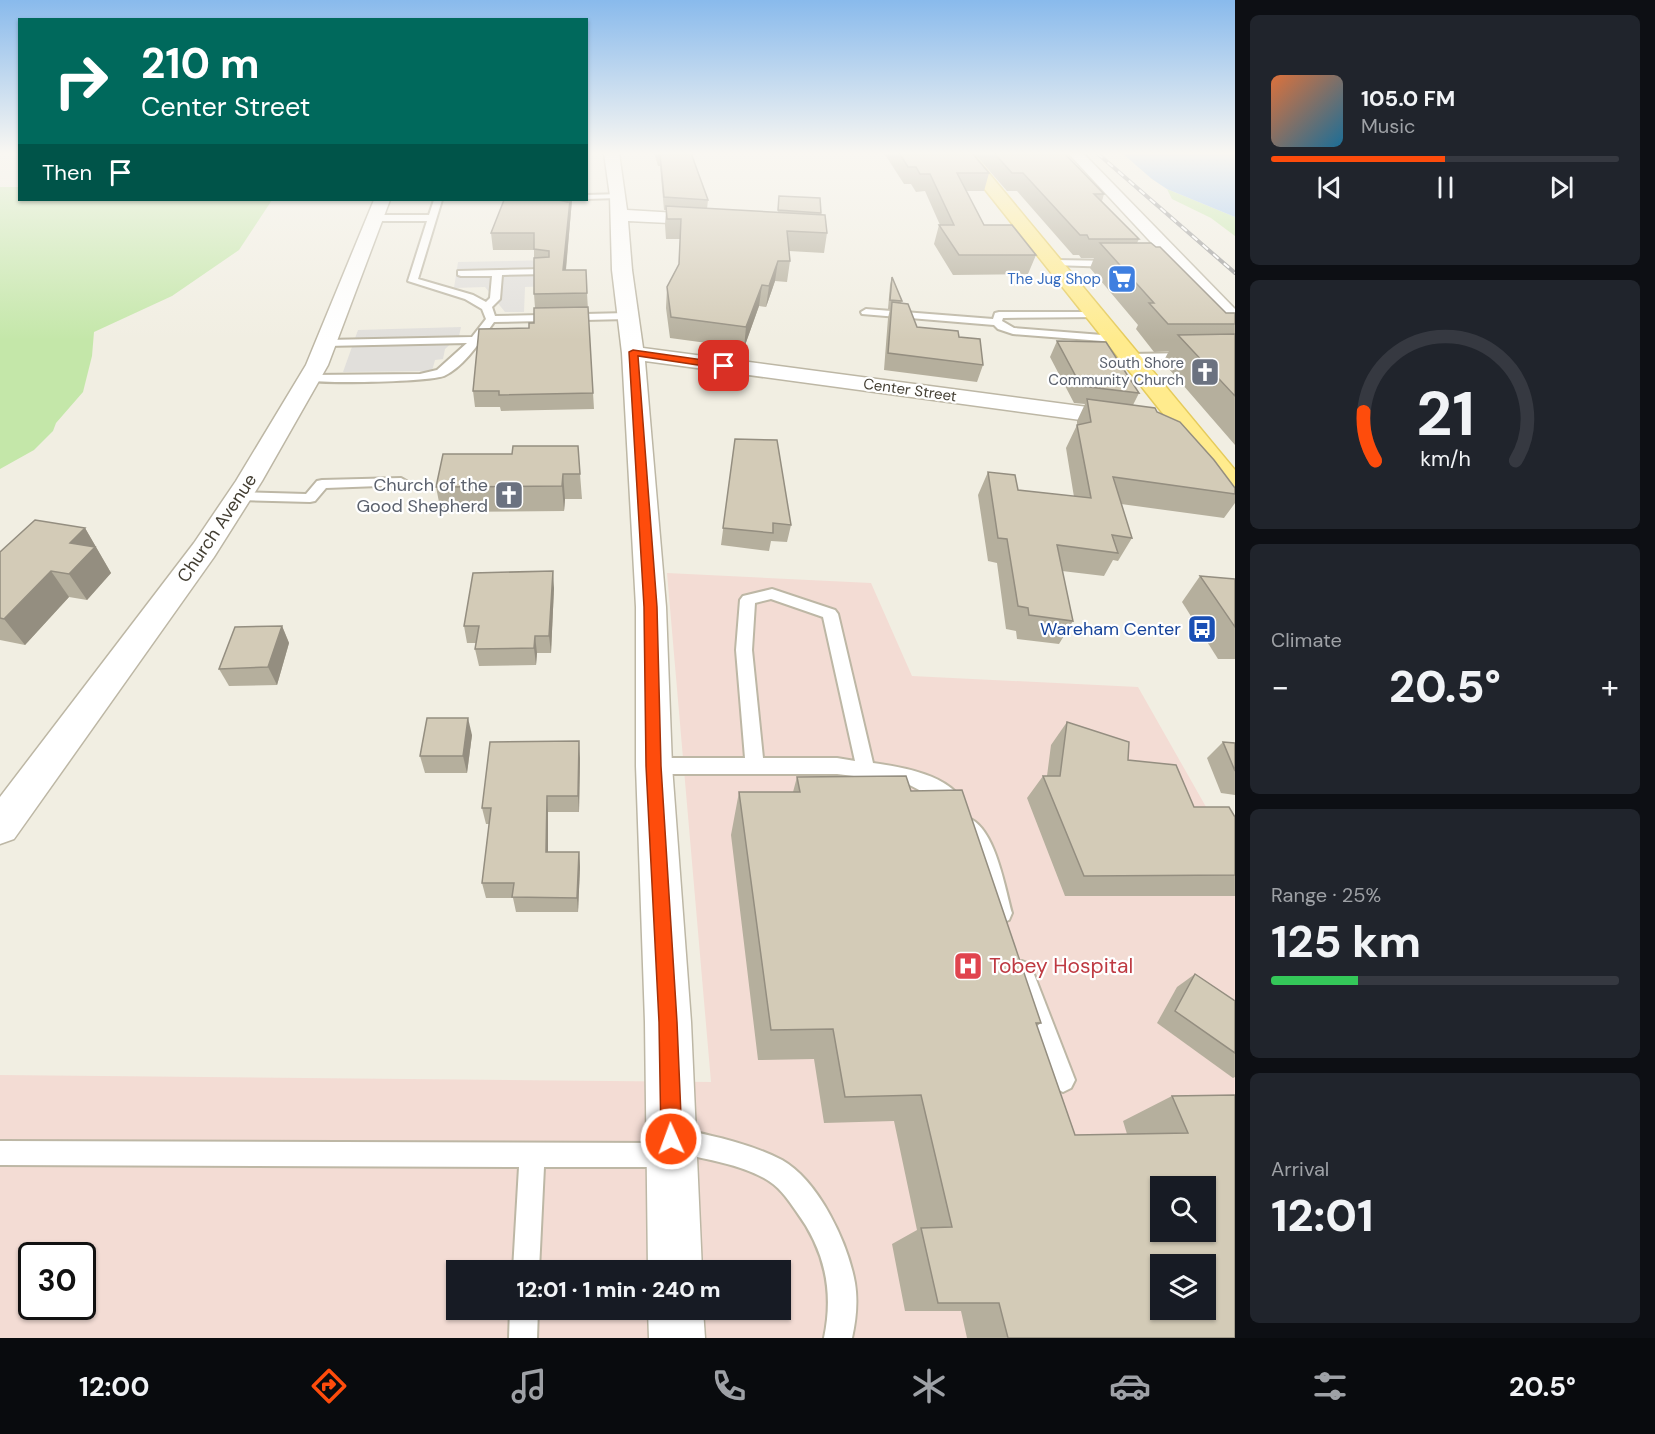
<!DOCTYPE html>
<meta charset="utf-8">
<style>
body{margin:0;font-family:"DM Sans",sans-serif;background:#20242c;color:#f1f3f6;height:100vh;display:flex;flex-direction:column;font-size:22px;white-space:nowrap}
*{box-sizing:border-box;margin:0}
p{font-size:20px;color:#9ea1a6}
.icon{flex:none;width:33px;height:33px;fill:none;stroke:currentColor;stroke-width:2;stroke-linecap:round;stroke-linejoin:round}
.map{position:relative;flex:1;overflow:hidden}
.details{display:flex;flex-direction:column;gap:15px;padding:15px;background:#0d0f14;width:420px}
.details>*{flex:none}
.hud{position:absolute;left:18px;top:18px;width:570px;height:183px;border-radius:0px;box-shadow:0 2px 4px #0004;background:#00695c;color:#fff;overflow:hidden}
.controls{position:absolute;left:1150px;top:1176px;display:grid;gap:12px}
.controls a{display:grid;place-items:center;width:66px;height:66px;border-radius:0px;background:#171b24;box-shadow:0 2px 4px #0004;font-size:30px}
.speed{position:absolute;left:18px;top:1242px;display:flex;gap:12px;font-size:30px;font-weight:700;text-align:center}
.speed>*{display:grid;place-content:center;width:78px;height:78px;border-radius:50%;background:#171b24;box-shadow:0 2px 4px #0004;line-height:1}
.speed .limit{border:3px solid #111;border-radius:9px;background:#fff;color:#111}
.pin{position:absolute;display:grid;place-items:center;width:51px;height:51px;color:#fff;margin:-26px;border-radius:12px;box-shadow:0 3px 9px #0006}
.me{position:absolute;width:66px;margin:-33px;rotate:358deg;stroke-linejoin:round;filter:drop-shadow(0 0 4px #0008)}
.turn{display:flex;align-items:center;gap:21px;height:126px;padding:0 24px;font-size:27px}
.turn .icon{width:78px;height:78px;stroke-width:2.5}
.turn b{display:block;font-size:42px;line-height:51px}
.then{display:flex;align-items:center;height:57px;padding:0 24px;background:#0003;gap:12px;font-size:22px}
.big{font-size:45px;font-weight:800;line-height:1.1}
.details .tile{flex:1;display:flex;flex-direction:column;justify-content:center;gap:9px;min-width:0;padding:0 21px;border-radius:9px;background:#20242c}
.details .dial{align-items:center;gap:0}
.dial svg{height:156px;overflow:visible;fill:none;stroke:#363941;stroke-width:7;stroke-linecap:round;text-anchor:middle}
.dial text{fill:#f1f3f6;stroke:none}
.song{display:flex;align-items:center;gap:18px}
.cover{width:72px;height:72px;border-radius:9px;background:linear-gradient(135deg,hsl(20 70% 55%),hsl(200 70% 35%))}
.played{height:6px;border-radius:3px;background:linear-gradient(90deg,#fe4c0c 50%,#363941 50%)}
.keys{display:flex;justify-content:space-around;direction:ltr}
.heat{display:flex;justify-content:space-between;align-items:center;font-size:33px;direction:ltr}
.charge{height:9px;border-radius:4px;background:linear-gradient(90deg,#34c759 25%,#363941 0)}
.trip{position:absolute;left:446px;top:1260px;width:345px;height:60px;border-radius:0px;background:#171b24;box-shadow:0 2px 4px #0004;font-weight:800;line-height:60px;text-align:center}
.tabs{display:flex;height:96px;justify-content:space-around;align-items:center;background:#090b0e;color:#9ea1a6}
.tabs .icon{width:42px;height:42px}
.tabs .current{color:#fe4c0c}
.tabs b{font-size:27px;color:#f1f3f6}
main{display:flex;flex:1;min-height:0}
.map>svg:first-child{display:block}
.medical{fill:#f3dcd4;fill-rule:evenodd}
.green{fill:#c4e7a9}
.parking{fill:#e1dfdb}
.water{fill:#9bc4f1}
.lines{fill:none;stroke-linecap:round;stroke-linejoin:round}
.service-casing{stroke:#bdb7a5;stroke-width:4}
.minor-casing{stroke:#bdb7a5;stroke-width:3}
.primary-casing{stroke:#e5cb5c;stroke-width:3}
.service{fill:#fff;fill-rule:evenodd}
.minor{fill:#fff;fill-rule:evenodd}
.primary{fill:#ffeb8d;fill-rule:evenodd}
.rail-casing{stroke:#939393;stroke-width:4}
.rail{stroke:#fff;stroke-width:2;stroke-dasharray:7;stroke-linecap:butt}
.wall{fill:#b5af9d}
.shaded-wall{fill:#948e80}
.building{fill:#d3cbb7;stroke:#948e80;stroke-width:1.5;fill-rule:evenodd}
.route{fill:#fe4c0c;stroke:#a53108;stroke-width:1.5}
.labels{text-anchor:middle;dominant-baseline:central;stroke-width:4.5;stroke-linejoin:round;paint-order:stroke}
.far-shop-label{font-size:15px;fill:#366cbe;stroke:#fff;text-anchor:end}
.far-worship-label{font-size:15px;fill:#5b616d;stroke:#fff;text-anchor:end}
.far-street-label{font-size:15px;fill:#433e32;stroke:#fff}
.worship-label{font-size:18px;fill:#5b616d;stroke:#fff;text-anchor:end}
.street-label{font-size:18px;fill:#433e32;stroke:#fff}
.transit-label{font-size:18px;fill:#164399;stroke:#fff;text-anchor:end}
.near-health-label{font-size:21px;fill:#be3a42;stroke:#fff;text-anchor:start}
</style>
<main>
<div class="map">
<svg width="1235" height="1338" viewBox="0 0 1235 1338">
<rect width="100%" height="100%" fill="#f1eee2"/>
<path class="medical" d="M 667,573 L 871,583 L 912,676 L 1138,687 L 1235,858 L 1235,1338 L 0,1338 L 0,1075 L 711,1082 ZM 1161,1186 L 1206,1186 L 1206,1232 L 1161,1232 ZM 32,1256 L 82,1256 L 82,1306 L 32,1306 ZM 1161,1264 L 1206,1264 L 1206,1310 L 1161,1310 ZM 456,1270 L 780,1270 L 780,1310 L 456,1310 Z"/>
<g class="green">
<polygon points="0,187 19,187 20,200 272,200 239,250 172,296 94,332 92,356 83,392 56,423 53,431 34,450 0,469"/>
<polygon points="1167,189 1235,217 1235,236 1211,218 1172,199"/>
</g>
<g class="parking">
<polygon points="551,260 551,286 525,287 524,312 505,312 485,287 454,288 458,262"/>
<polygon points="461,327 459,336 445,349 443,359 435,360 432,371 343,372 358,330"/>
</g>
<polygon class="water" points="1122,153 1235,153 1235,217 1167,189 1152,179"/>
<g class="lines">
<g class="service-casing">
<g id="service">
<polygon points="621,194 621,198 618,198 586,199 586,195"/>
<path d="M 434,200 L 442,200 L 418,279 L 473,295 L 486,302 L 490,298 L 492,276 L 461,276 L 458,275 L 458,271 L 545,269 L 548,270 L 548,274 L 502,275 L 500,299 L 492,307 L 495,316 L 628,313 L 633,316 L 628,319 L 494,322 C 481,340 465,366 444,376 C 428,382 324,384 306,380 L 306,376 L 310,375 L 420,374 L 437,370 L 467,343 L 326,346 L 321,343 L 326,340 L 472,337 L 486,319 L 482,309 L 465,299 L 408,281 L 427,221 L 374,221 L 370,218 L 374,215 L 429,215 Z"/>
<polygon points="1055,260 1114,261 1119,264 1114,267 1052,265 1050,263"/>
<polygon points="866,309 993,319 995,313 999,312 1096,312 1100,313 1100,317 1003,318 1002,321 1014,328 1115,336 1120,339 1115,342 1013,334 998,329 994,325 862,314 861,312"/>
<polygon points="1189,353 1193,354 1193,358 1129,360 1123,357 1129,354"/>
<polygon points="401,478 408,482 406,485 326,488 315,501 310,502 240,500 233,496 240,492 306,494 317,481 322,480"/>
<path d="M 772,589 L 835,610 L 838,614 L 873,763 C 902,767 951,775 964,804 L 962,810 L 955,812 L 948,810 L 942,802 L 904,782 L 837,774 L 654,774 L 648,771 L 645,766 L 648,761 L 654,758 L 745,758 L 736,650 L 740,600 L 743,596 ZM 771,599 L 823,617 L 855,761 L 837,758 L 763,758 L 752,650 L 755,603 Z"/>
<path d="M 968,818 C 995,827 1005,888 1012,913 L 1009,920 L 1002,923 L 995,920 L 977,856 L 958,826 L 961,820 Z"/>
<polygon points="1022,961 1030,964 1075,1080 1071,1088 1063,1092 1055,1088 1011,972 1014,964"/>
<path d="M 677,1128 C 712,1136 749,1143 782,1160 C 819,1181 848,1243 855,1283 C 858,1302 856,1320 852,1338 L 824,1338 C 834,1291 825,1250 796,1211 C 787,1198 779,1186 764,1178 C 739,1164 708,1160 680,1153 L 677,1164 L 668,1167 L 544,1167 L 539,1270 L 513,1270 L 519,1167 L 0,1165 L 0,1141 L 666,1143 L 668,1131 Z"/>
<polygon points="510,1310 538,1310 537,1338 509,1338"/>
</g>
</g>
<g class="minor-casing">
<g id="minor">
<polygon points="604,153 619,153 627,210 710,215 716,216 719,220 716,224 710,225 628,221 632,270 643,348 1125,412 1134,414 1137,419 1134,424 1125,426 645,361 666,607 672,766 691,1022 702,1270 648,1270 645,1022 636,766 636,607 622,353 612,270 610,196"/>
<polygon points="1068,153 1083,153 1235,309 1235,327 1228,325"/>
<polygon points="374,200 390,200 328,365 262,481 214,557 14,839 0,844 0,797 194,543 236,481 306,365"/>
<polygon points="648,1310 703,1310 705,1338 649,1338"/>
</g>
</g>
<g class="primary-casing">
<polygon id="primary" points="956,153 972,153 1235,470 1235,495 1226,493"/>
</g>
<use href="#service" class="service"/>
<use href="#minor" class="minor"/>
<use href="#primary" class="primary"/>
<g class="rail-casing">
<polyline id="rail" points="1097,153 1235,273"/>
</g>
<use href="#rail" class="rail"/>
</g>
<g class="wall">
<polygon points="654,153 691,153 708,200 707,209 778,213 779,196 821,213 821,215 827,233 824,253 789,251 790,261 787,282 775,281 766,307 759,306 744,348 670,338 666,308 667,287 679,264 680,239 666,239 665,225 666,210 664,210 660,166 658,166"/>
<polygon points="884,153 972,153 989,173 984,191 966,191 984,225 1036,255 1028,274 953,275 934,244 939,225 940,225 925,191 916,192 911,184 904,184"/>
<polygon points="974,153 1064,153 1104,194 1102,201 1139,239 1137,243 1226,313 1235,313 1235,445 1163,362 1169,351 1154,352 1136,329 1138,325 1090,268 1094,258 1081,258 1079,255 1073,255 1017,191 1007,191"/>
<polygon points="568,200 572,200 566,270 587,293 594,409 501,411 500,407 475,407 473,391 534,323 535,308 534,294 534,250 493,250 491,233 568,202"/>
<polygon points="892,277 902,301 901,303 917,327 959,337 983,365 977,382 884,370 888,318 890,309 888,309 890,285"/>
<polygon points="1057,341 1139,393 1133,405 1157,412 1235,488 1235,503 1224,518 1121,504 1132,538 1118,561 1113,560 1104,576 1062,571 1073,621 1059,644 1017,639 1016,631 1006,629 997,563 988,561 978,495 988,472 1018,490 1074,497 1066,448 1077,425 1077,421 1085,404 1074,403 1050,357"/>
<polygon points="735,439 791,525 787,542 771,541 769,551 721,545"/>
<polygon points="443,454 580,474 582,499 565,499 564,511 441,512 436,487"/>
<polygon points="85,528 111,573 87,600 69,597 25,645 0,640 0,552"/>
<polygon points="1200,576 1235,579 1235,659 1218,659 1182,602"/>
<polygon points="554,588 551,653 537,653 536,665 479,666 475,649 476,643 467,643 464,626"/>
<polygon points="282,626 289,643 277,685 229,686 219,669"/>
<polygon points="1067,722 1128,760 1194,807 1235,817 1235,896 1065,896 1027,798 1043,776 1047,776 1051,745"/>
<polygon points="472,735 467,773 425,773 420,756"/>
<polygon points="1223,742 1235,743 1235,795 1221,793 1207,758"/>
<polygon points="580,758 579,812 548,812 548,852 579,852 580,867 578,912 516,912 513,898 486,898 482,883 489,824 486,824 482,808"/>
<polygon points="797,777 911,791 1041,1023 1037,1026 1075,1135 1127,1134 1123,1121 1172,1096 1235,1095 1235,1338 967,1338 961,1311 905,1311 892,1244 917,1230 894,1121 824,1123 814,1059 758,1060 731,835 739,792 793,792"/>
<polygon points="1195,974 1235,1001 1235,1077 1233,1078 1157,1023 1177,987"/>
</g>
<g class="shaded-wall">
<polygon points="570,200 572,200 564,289 563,270"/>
<polygon points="778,261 775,281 766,307 769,286"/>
<polygon points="762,285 759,306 744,348 746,327"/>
<polygon points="563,474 565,499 564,511 562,486"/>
<polygon points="85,528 111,573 87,600 69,574 70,543"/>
<polygon points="51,571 69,597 25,645 4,619"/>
<polygon points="553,571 554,588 551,653 549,636"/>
<polygon points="282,626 289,643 277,685 268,667"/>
<polygon points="535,636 537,653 536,665 534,648"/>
<polygon points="468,718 472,735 467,773 463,756"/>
<polygon points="579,741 580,758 579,812 578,796"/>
<polygon points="547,796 548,812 548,867 546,852"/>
<polygon points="579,852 580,867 578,912 577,898"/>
</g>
<g class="building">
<polygon points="658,153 691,153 708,200 664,197 660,154 658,154"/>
<polygon points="899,153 972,153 989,173 957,173 984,225 1012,225 1036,255 959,255 939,225 954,225 930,174 920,174 916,167 908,167"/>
<polygon points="994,153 1064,153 1104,194 1094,194 1139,239 1089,239 1087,235 1080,235 1023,173 1012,173"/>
<polygon points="779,196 820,198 821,213 778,210"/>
<polygon points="504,200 558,200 568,202 568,200 570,200 563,270 586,270 587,293 534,294 534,258 549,257 549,251 534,249 534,233 491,233"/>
<polygon points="666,206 825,215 827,233 787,231 790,261 778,261 769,286 762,285 746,327 671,317 667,287 679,264 681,219 667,219"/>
<polygon points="1100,243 1151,243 1156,247 1160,247 1226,313 1235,313 1235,324 1168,324 1149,303 1154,303"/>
<polygon points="892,277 902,301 890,300"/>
<polygon points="892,302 908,304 917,327 958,331 959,337 980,339 983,365 888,353"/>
<polygon points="588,307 593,393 499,395 499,391 473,391 479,329 529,328 529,323 534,323 534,308"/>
<polygon points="1235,334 1235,396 1178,335"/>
<polygon points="1057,341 1106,342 1139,393 1081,386"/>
<polygon points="1087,399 1155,408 1157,412 1180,422 1214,460 1235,488 1235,494 1113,477 1132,538 1112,535 1118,553 1057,545 1073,621 1029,615 1028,608 1018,606 1007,539 998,538 988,472 1015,475 1018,490 1091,498 1077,425 1091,422"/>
<polygon points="735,439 777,440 791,525 773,523 773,533 723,528"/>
<polygon points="513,446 578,446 580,474 563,474 562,486 436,487 443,454 512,454"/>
<polygon points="35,520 85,528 70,543 95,547 69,574 51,571 4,619 0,618 0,552"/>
<polygon points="553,571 549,636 535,636 534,648 475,649 479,626 464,626 473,573"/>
<polygon points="1200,576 1235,579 1235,627"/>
<polygon points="282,626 268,667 219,669 235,627"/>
<polygon points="427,718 468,718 463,756 420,756"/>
<polygon points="1067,722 1129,742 1128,760 1176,765 1194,807 1229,807 1235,817 1235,875 1084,876 1043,776 1060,776"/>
<polygon points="579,741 578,796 547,796 546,852 579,852 577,898 512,897 514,883 482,883 491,808 482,808 490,742"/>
<polygon points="1223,742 1235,743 1235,771"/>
<path d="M 906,776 L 911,791 L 962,790 L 1041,1023 L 1036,1023 L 1075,1135 L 1188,1133 L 1172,1096 L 1235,1095 L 1235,1338 L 1008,1338 L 999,1303 L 938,1303 L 921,1228 L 952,1227 L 921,1095 L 845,1097 L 833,1029 L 771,1030 L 739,792 L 800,792 L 797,777 ZM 1161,1186 L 1206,1186 L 1206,1232 L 1161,1232 ZM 1161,1264 L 1206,1264 L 1206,1310 L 1161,1310 Z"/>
<polygon points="1195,974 1235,1001 1235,1053 1175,1011"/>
</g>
<linearGradient id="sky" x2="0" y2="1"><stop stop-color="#89baec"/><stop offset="0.45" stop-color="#f9f7f2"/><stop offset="1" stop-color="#f9f7f2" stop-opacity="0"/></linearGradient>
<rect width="1235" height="340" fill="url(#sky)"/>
<polygon class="route" points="633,350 724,363 728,366 724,369 638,356 657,607 661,766 677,1022 682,1139 679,1146 671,1149 664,1146 661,1139 659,1022 646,766 644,607 629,352"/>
<defs>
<g id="supermarket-square" transform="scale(1.5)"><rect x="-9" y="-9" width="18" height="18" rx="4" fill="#3f7fe0" stroke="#fff"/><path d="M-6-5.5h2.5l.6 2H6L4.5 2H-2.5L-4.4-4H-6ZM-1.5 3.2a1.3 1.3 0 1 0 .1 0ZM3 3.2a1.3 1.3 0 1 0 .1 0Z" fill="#fff"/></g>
<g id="church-square" transform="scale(1.5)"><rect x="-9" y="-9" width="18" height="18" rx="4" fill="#6b7280" stroke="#fff"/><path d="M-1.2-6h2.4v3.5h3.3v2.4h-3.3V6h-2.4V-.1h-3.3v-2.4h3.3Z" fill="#fff"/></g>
<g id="bus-square" transform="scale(1.5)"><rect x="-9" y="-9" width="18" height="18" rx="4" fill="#1a4fb4" stroke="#fff"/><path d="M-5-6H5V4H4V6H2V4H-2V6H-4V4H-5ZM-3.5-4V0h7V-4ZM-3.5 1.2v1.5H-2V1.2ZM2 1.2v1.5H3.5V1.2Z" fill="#fff"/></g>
<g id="hospital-square" transform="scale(1.5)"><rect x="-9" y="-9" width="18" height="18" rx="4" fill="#e0444e" stroke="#fff"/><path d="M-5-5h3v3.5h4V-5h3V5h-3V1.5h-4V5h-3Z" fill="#fff"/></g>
</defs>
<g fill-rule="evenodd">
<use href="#supermarket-square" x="1122" y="279"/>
<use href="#church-square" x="1205" y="372"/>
<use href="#church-square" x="509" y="495"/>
<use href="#bus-square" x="1202" y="629"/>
<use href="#hospital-square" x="968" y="966"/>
</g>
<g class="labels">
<g class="far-shop-label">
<text x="1101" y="279">The Jug Shop</text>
</g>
<g class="far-worship-label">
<text x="1184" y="363">South Shore<tspan x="1184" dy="17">Community Church</tspan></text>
</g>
<g class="far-street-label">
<text transform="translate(910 390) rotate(8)">Center Street</text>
</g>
<g class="worship-label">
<text x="488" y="485">Church of the<tspan x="488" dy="21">Good Shepherd</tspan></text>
</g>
<g class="street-label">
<text transform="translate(217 528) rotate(-56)">Church Avenue</text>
</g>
<g class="transit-label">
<text x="1181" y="629">Wareham Center</text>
</g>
<g class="near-health-label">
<text x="989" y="966">Tobey Hospital</text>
</g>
</g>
</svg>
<div class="controls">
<a><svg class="icon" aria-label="search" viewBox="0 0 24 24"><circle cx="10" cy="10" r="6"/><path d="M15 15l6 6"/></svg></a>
<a><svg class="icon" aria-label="layers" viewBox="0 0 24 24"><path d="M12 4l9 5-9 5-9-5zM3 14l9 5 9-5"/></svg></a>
</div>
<div class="speed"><div class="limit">30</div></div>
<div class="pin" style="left:724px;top:366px;background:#d93025"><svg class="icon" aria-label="arrive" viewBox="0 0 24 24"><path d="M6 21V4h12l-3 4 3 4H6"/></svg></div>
<svg class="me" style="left:671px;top:1139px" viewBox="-20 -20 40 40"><circle r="17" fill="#fe4c0c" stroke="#fff" stroke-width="3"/><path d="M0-11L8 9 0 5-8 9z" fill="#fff"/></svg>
<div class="trip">12:01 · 1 min · 240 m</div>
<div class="hud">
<div class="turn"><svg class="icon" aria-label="right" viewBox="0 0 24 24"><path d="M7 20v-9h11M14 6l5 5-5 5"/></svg><div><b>210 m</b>Center Street</div></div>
<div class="then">Then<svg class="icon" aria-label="arrive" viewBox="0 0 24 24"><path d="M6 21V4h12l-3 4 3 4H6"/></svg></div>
</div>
</div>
<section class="details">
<div class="tile">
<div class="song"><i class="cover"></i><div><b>105.0 FM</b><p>Music</p></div></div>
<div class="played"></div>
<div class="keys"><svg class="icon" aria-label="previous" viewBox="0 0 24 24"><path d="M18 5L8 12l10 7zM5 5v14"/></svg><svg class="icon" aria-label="pause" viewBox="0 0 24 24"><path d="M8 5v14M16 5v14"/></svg><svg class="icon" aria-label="next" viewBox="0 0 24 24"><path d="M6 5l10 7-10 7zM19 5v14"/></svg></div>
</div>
<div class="tile dial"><svg viewBox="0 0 100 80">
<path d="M14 69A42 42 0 1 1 86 69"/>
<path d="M14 69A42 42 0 0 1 8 44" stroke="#fe4c0c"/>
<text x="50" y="56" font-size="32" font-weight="700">21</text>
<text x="50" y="72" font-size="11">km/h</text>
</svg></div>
<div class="tile"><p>Climate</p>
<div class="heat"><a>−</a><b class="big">20.5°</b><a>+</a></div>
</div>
<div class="tile"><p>Range · 25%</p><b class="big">125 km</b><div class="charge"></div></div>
<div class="tile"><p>Arrival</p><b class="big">12:01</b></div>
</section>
</main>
<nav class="tabs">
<b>12:00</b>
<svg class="icon current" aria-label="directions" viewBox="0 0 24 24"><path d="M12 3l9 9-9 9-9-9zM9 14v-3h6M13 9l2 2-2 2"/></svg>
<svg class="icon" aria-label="music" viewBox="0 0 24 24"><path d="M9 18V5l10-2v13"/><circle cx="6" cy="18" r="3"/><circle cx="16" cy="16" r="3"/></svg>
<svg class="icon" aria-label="phone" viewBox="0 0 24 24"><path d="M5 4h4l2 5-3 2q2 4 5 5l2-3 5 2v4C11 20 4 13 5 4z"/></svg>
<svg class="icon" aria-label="climate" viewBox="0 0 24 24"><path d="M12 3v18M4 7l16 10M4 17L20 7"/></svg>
<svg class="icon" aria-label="car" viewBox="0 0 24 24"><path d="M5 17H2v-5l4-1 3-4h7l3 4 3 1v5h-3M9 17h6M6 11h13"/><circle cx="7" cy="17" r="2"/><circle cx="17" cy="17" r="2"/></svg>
<svg class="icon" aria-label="filters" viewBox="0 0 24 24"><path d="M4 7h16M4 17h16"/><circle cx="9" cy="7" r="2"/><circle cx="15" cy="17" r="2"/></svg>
<b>20.5°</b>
</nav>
